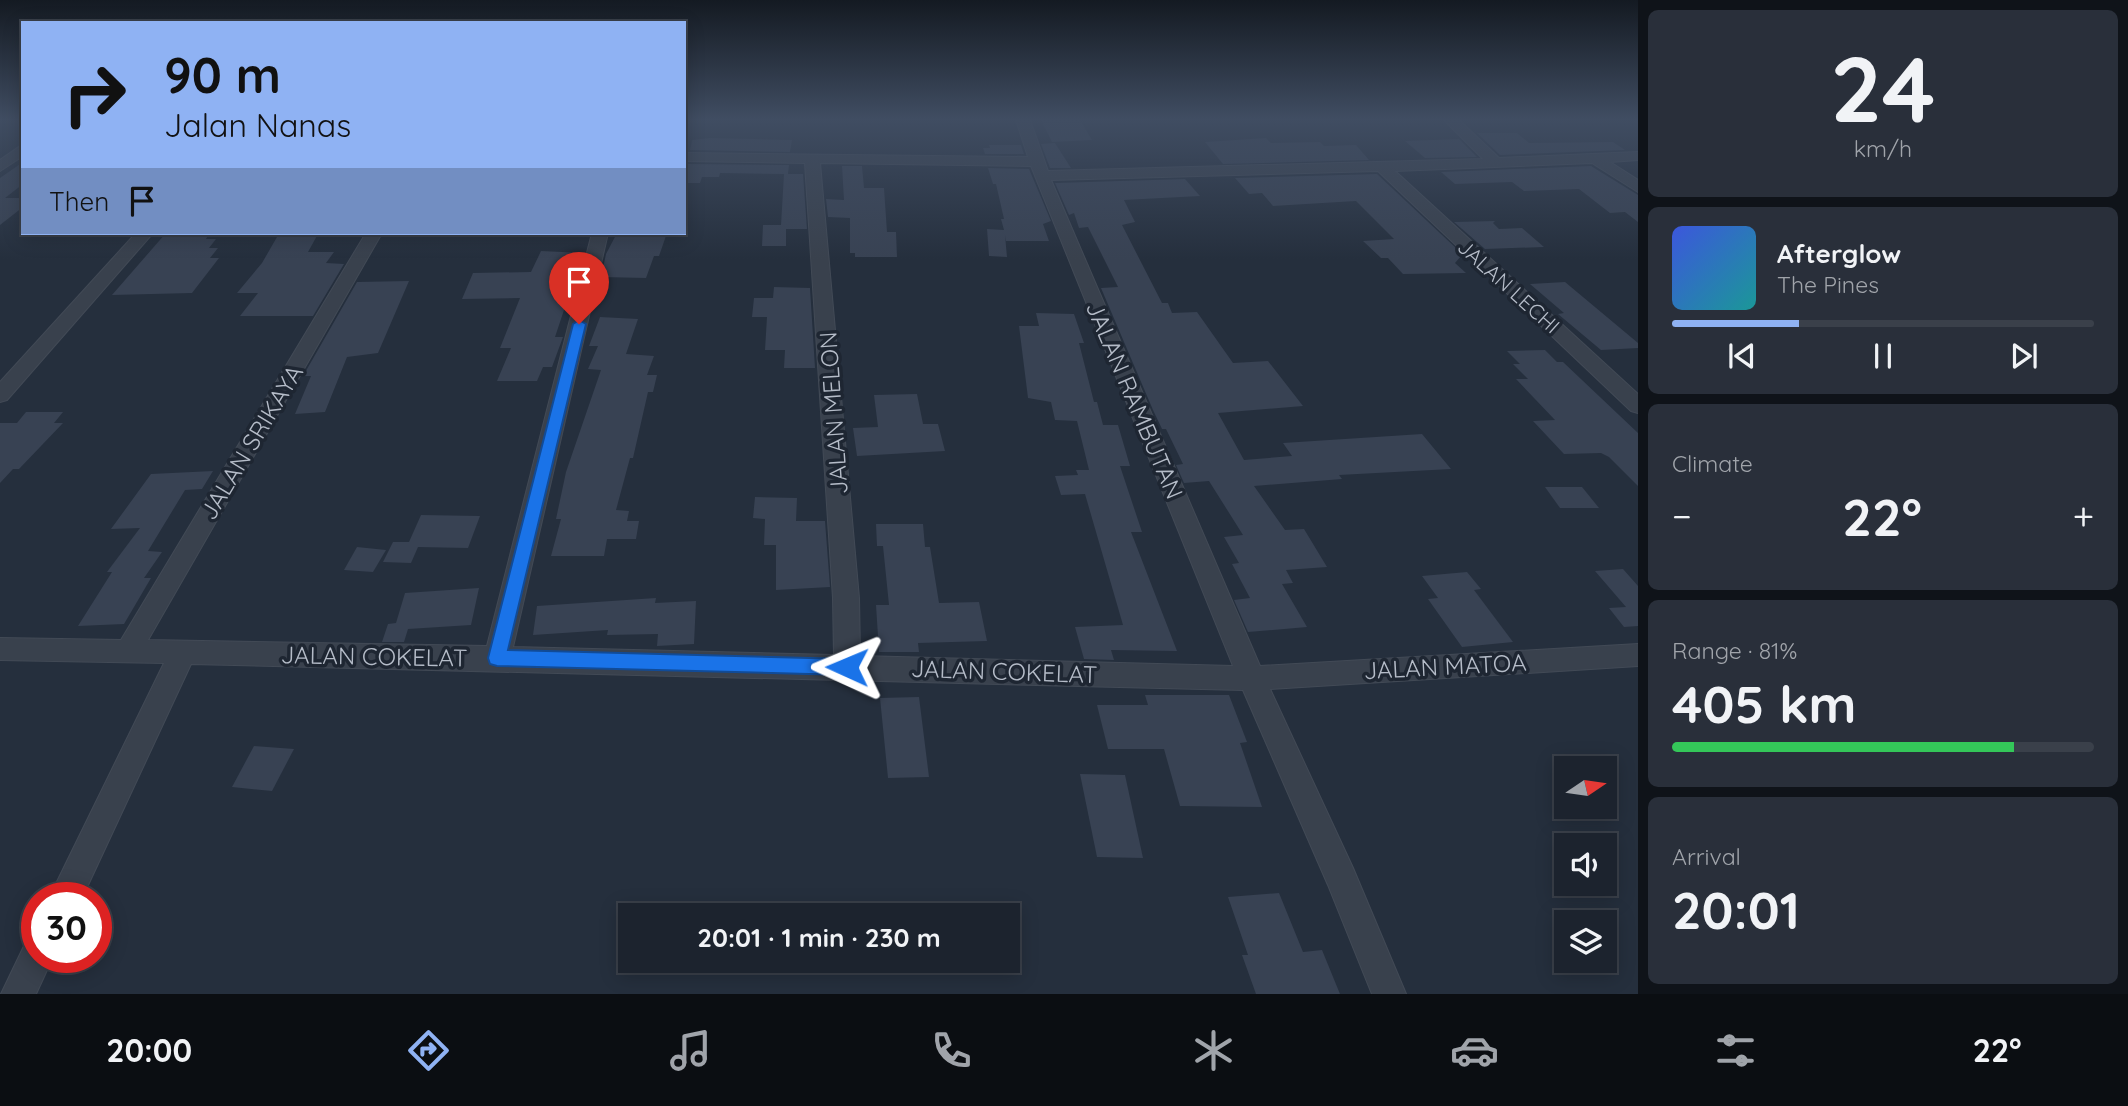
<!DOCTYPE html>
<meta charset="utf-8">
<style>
body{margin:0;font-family:Quicksand,sans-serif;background:#292f3a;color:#f1f3f6;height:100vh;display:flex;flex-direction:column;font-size:26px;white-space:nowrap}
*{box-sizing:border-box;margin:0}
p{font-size:23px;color:#a0a4aa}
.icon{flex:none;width:38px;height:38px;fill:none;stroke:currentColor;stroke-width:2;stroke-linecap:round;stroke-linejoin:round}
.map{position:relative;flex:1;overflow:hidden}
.side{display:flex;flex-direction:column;gap:10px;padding:10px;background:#0f1319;width:490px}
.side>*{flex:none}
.banner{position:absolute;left:21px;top:21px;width:665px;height:214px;border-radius:0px;box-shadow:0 4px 18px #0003,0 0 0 2px #3a404a;background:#8fb2f3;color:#111;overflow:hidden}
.needle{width:46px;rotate:77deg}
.fabs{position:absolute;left:1554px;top:756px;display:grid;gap:14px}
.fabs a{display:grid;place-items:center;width:63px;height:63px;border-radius:0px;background:#1c232e;box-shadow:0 4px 18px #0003,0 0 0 2px #3a404a;font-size:35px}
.speed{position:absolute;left:21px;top:882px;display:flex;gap:14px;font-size:35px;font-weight:700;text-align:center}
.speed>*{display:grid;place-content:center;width:91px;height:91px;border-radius:50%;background:#1c232e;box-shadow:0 4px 18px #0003,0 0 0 2px #3a404a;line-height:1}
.speed .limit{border:10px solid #d22;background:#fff;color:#111}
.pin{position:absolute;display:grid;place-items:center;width:60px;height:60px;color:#fff;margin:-72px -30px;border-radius:50% 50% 50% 0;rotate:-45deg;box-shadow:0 0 7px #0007}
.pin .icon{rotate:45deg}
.me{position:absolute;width:77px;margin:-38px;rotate:271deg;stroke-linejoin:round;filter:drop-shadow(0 0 5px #0008)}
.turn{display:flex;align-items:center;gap:24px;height:147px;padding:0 28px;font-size:32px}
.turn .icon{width:91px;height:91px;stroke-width:2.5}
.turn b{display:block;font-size:49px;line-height:60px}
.then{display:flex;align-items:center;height:66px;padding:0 28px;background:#0003;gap:14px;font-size:26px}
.big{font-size:52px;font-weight:800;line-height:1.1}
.side .widget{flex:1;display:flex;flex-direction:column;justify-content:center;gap:10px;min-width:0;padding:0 24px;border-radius:10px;background:#292f3a}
.side .dial{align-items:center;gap:0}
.dial b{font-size:91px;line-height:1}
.song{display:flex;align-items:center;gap:21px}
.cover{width:84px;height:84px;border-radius:10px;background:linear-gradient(135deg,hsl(230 70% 55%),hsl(180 70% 35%))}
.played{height:7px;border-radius:4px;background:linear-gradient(90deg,#8fb2f3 30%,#3a404a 30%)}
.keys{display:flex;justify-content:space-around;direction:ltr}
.heat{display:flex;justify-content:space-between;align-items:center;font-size:38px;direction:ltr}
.charge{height:10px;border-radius:5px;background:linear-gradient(90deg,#34c759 81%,#3a404a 0)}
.trip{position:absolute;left:618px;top:903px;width:402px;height:70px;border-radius:0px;background:#1c232e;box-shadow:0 4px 18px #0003,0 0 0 2px #3a404a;font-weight:800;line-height:70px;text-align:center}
.tabs{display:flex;height:112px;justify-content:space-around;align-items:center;background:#0b0e12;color:#a0a4aa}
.tabs .icon{width:49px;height:49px}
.tabs .current{color:#8fb2f3}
.tabs b{font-size:32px;color:#f1f3f6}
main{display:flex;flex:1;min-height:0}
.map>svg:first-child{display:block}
.building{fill:#384253}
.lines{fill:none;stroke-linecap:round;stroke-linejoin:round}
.street-casing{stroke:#424a56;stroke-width:2}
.street{fill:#39414d;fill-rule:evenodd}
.route{fill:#1a73e8;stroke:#114b97;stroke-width:2}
.labels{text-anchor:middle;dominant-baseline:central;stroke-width:7;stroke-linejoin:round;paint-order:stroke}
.far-street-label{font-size:21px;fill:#b5bcc8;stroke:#1e2632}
.street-label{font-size:24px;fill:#b5bcc8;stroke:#1e2632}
</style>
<main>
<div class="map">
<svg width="1638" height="994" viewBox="0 0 1638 994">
<rect width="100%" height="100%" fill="#252f3d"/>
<g class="building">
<polygon points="1041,120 1080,120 1092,140 1052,142"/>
<polygon points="1477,133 1517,133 1529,143 1613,142 1625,150 1500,155"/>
<polygon points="710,138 792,140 790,152 690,150 692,140"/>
<polygon points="1266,138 1271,143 1320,142 1324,146 1356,145 1369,160 1223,164 1205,142"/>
<polygon points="1459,139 1477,157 1425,158 1405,141"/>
<polygon points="1055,143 1071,168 1050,168 1041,144"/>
<polygon points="989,145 1021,145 1024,154 985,154 983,148 990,148"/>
<polygon points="23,162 23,184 5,198 23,198 23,207 0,225 0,178"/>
<polygon points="687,164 789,165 788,174 803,174 807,229 786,229 786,246 762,246 763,225 781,225 784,174 720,173 719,177 702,177 700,183 684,183"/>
<polygon points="842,166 862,166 864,188 884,188 887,232 896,232 897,257 855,257 855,253 850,253 850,218 828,217 826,199 844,200"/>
<polygon points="1591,166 1638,195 1638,222 1625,212 1610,213 1579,189 1524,191 1512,182 1455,184 1441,172"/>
<polygon points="988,168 1029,169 1051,221 1043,224 1049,241 1006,241 1005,235 1007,257 989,256 987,229 1004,230 1001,219 1004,219 996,184 993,184"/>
<polygon points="1377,174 1458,250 1462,255 1455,263 1466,273 1403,274 1388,258 1381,258 1363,241 1394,239 1356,201 1273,206 1262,193 1249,194 1235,178"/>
<polygon points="1185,179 1200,196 1124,200 1135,222 1122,225 1162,303 1168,303 1172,313 1197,312 1233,363 1268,361 1303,406 1218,413 1244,460 1292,456 1283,443 1422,434 1451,469 1339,475 1342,479 1254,486 1285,530 1304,529 1327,567 1286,570 1293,583 1282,584 1307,627 1248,632 1234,600 1250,598 1232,564 1239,563 1224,537 1243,535 1209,481 1184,483 1176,465 1183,464 1166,429 1162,429 1153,410 1101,288 1118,287 1088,227 1079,228 1074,213 1069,215 1055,183"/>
<polygon points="1495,221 1493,223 1499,229 1522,228 1544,247 1485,249 1454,222"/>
<polygon points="166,233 200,233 198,235 209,234 206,239 216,239 209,248 218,248 210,258 219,258 192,293 112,295"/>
<polygon points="617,233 667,233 659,256 654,256 646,278 601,277 606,254"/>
<polygon points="318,234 308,252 334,252 326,263 344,264 313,316 240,316 258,293 237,293 262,263 277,237"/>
<polygon points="541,251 584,253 575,289 571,289 555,337 563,337 552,367 543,367 537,381 497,381 511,348 500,348 520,298 462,299 473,273 531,272"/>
<polygon points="409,281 378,353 347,357 325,412 295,414 311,376 303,376 357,282"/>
<polygon points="1565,282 1638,343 1638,348 1601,350 1558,314 1564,313 1530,284"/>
<polygon points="774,287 810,288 815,368 784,368 785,350 765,350 767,317 752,317 754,298 773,298"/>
<polygon points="1036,313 1074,314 1084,343 1079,343 1094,402 1097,402 1103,425 1118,425 1130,466 1120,466 1142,532 1131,532 1177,651 1111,650 1114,660 1084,659 1075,627 1123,625 1085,494 1061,495 1055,476 1078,475 1076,470 1089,470 1077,421 1055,420 1051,402 1028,398 1019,326 1039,326"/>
<polygon points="600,317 638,319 626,354 654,356 647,375 657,375 653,392 648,392 633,458 630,458 616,510 629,511 627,521 639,521 636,539 607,539 604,556 551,556 561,519 556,519 566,472 601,370 588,369 598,346 589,346"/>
<polygon points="1545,350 1557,362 1563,362 1638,433 1638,486 1609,457 1601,453 1564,454 1533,421 1555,420 1516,379 1528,379 1513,364 1520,364 1507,351"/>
<polygon points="917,394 923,424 938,424 945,451 857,456 853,428 878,427 874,395"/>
<polygon points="26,412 63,412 54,423 63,423 19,469 13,469 0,483 0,423 17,423"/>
<polygon points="213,471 202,489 185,490 148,551 162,552 144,578 151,578 124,624 78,626 112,572 107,572 140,528 111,529 151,474"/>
<polygon points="1545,487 1582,487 1599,508 1560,508"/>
<polygon points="755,497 797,498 796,521 825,521 830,587 776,590 776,545 764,545 765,519 753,518"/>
<polygon points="421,515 480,516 468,548 418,547 411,563 383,562 393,542 409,542"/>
<polygon points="876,524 923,524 925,547 930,547 939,603 979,602 987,641 918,643 919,652 879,652 876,605 889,605 883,546 877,546"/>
<polygon points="357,547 386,550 373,572 344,570"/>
<polygon points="1623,569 1638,586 1638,626 1624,627 1609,608 1626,607 1595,571"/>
<polygon points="1467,572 1481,589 1474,590 1513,642 1462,647 1428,599 1438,598 1422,576"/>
<polygon points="479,588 471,625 408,629 404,642 382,642 388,624 396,623 405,593"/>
<polygon points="656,598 655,603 696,601 694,644 657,646 658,634 607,635 608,630 533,635 537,606"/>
<polygon points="1145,695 1229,695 1247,742 1240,743 1262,807 1180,806 1164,749 1108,749 1097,705 1148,705"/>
<polygon points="919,697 929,777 888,778 880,698"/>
<polygon points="254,746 294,749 272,791 232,787"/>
<polygon points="1080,774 1125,775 1143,858 1097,857"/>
<polygon points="1279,893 1303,952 1322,950 1340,994 1256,994 1242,955 1248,955 1228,897"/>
</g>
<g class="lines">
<g class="street-casing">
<g id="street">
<path d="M 1016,120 L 1030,120 L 1048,171 L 1483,159 L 1444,120 L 1459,120 L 1499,158 L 1638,152 L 1638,160 L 1610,162 L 1638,180 L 1638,192 L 1592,163 L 1395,171 L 1638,394 L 1638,413 L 1631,411 L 1378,171 L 1051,180 L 1260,666 L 1638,644 L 1638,666 L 1270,689 L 1353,868 L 1406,994 L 1372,994 L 1328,885 L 1243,690 L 191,664 L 82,898 L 49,898 L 164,663 L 0,660 L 0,638 L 121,640 L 366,233 L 382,233 L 148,640 L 487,646 L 592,233 L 608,233 L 513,647 L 834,655 L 833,598 L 805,163 L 684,161 L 684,153 L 1028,157 ZM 820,163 L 1031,166 L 1233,666 L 860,656 L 859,598 Z"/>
<polygon points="23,144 23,156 0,171 0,160"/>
<polygon points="136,233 153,233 7,400 0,402 0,382"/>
<polygon points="37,939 37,957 53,957 36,994 1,994 25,944"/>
</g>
</g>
<use href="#street" class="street"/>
</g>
<linearGradient id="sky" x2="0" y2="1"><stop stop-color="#141a22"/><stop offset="0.46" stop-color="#404d62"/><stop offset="1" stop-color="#404d62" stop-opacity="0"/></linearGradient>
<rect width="1638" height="259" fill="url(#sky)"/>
<polygon class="route" points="579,320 586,324 508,650 847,659 853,661 856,667 853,673 847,675 497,666 490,664 488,658 573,324"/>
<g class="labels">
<g class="far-street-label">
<text transform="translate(1509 286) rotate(42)">JALAN LECHI</text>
</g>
<g class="street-label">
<text transform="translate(1135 400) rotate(67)">JALAN RAMBUTAN</text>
<text transform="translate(833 413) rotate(-94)">JALAN MELON</text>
<text transform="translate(251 442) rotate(-59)">JALAN SRIKAYA</text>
<text transform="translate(374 656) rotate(1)">JALAN COKELAT</text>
<text transform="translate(1445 666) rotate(-3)">JALAN MATOA</text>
<text transform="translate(1004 671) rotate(2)">JALAN COKELAT</text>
</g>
</g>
</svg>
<div class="fabs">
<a><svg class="needle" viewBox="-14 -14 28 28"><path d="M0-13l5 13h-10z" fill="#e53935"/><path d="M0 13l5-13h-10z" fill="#a0a4aa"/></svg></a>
<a><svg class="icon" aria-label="sound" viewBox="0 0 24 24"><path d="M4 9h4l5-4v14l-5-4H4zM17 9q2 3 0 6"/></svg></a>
<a><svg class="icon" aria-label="layers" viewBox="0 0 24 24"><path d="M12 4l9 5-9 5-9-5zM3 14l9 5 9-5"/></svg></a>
</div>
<div class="speed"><div class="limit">30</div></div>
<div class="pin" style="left:579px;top:324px;background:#d93025"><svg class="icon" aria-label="arrive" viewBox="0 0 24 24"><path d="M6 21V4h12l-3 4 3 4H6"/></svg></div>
<svg class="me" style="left:847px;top:667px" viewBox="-20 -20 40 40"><path d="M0-17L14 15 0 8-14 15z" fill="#1a73e8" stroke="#fff" stroke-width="4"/></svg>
<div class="trip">20:01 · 1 min · 230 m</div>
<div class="banner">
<div class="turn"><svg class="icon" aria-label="right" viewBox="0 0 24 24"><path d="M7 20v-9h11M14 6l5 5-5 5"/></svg><div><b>90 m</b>Jalan Nanas</div></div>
<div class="then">Then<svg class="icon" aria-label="arrive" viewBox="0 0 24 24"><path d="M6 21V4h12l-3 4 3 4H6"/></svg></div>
</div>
</div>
<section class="side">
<div class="widget dial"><b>24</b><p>km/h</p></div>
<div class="widget">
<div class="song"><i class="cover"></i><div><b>Afterglow</b><p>The Pines</p></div></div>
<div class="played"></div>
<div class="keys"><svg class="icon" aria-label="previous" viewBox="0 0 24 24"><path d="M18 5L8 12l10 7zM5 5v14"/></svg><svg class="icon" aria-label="pause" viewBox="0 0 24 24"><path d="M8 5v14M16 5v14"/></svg><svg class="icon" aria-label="next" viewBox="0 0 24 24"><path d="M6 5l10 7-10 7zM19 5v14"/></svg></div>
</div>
<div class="widget"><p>Climate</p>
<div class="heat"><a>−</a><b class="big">22°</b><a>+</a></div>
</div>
<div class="widget"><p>Range · 81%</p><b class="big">405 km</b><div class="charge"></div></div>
<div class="widget"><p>Arrival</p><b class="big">20:01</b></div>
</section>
</main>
<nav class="tabs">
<b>20:00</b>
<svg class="icon current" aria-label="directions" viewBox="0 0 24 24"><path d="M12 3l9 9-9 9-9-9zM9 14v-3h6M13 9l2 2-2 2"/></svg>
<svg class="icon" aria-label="music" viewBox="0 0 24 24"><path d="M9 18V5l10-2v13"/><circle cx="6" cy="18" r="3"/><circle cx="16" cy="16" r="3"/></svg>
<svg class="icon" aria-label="phone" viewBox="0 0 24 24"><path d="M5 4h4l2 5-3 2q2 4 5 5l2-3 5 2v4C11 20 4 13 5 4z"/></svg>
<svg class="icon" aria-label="climate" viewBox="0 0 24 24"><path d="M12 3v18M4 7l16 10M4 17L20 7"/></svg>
<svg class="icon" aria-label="car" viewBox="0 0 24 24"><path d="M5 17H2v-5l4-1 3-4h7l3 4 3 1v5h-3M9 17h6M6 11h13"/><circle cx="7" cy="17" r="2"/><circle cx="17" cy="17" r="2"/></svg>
<svg class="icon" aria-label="filters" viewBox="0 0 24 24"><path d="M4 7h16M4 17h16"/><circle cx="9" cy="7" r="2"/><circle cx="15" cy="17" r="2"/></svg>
<b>22°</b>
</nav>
